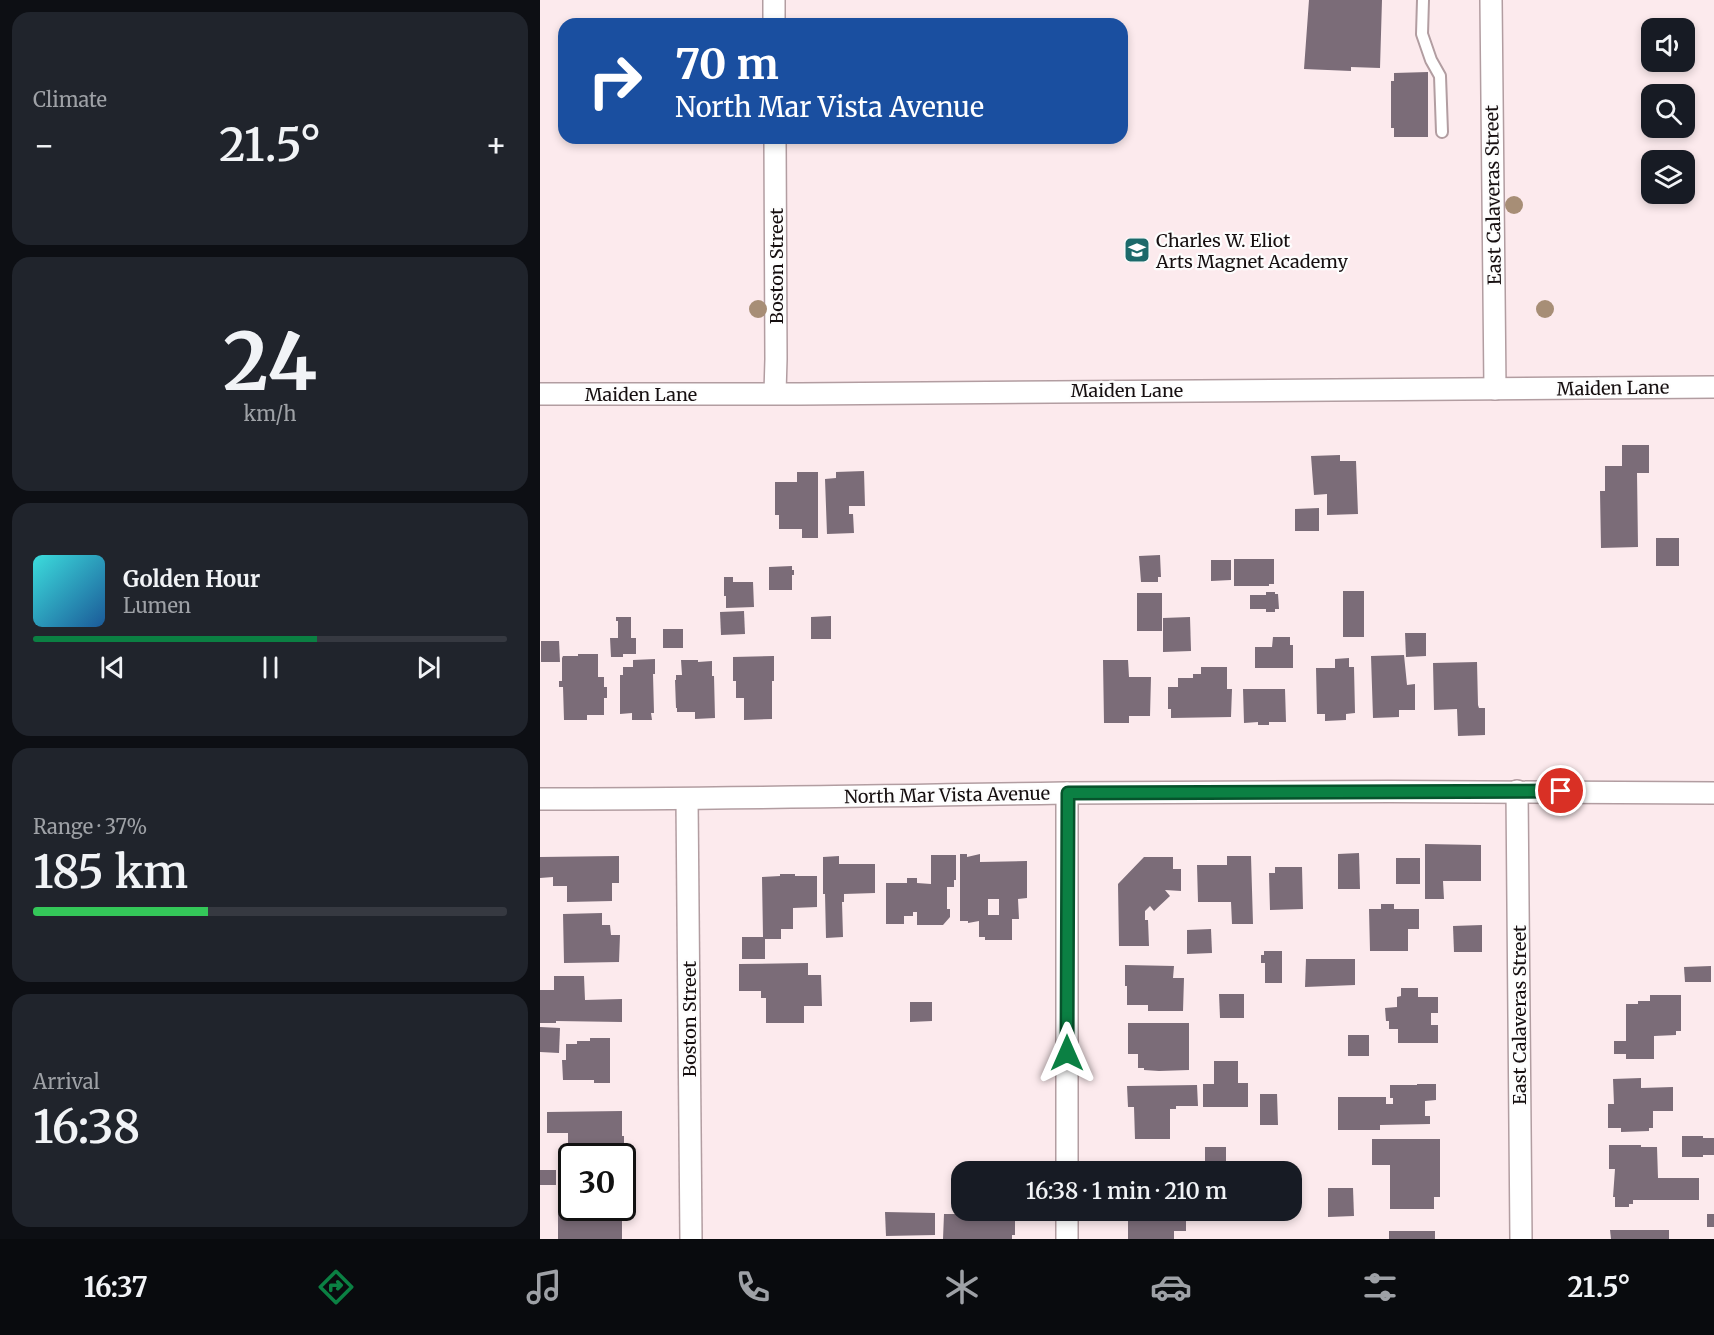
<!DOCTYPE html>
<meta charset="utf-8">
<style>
body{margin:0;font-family:Merriweather,serif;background:#20242c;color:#f1f3f6;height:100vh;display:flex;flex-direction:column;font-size:22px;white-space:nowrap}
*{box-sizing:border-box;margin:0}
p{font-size:20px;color:#9ea1a6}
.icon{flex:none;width:33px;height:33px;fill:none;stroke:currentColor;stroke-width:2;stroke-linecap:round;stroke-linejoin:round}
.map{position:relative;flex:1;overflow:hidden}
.side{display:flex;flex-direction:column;gap:12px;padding:12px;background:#0d0f14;width:540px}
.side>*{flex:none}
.guide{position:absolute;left:18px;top:18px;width:570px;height:126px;border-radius:18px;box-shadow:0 3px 9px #0003;background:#1a4fa0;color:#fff;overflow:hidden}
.controls{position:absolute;left:1101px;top:18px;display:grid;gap:12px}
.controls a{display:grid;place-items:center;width:54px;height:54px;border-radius:12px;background:#171b24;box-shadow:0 3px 9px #0003;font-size:30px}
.speed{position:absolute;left:18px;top:1143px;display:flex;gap:12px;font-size:30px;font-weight:700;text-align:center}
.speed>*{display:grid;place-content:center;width:78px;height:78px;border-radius:50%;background:#171b24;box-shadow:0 3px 9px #0003;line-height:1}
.speed .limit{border:3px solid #111;border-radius:9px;background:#fff;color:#111}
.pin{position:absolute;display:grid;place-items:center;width:51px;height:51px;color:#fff;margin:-26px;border:3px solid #fff;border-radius:50%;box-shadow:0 2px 6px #0007}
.me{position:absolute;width:66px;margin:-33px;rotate:0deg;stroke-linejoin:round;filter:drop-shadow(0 0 4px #0008)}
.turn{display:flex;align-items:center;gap:21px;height:126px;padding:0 18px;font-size:27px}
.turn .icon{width:78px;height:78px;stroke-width:2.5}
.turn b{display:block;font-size:42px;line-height:51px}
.big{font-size:45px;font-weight:600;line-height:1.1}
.side .card{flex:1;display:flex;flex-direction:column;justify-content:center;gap:9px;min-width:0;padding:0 21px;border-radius:18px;background:#20242c}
.side .dial{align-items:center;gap:0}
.dial b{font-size:78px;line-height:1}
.song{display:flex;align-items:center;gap:18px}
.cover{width:72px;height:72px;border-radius:9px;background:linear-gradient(135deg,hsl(180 70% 55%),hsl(210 70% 35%))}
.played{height:6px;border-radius:3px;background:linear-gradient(90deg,#0b8043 60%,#363941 60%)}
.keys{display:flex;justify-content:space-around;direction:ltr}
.heat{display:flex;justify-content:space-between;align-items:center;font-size:33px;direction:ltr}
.charge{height:9px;border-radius:4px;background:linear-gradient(90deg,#34c759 37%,#363941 0)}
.trip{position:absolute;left:411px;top:1161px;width:351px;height:60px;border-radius:18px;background:#171b24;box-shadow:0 3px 9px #0003;font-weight:600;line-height:60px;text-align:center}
.dock{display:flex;height:96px;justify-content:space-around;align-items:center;background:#090b0e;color:#9ea1a6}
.dock .icon{width:42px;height:42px}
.dock .current{color:#0b8043}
.dock b{font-size:27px;color:#f1f3f6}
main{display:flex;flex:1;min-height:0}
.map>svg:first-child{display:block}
.building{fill:#7b6c78;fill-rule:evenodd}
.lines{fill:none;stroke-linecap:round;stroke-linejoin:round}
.service-casing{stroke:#b29da1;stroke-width:14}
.minor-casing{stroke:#b29da1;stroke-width:24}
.service{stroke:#fff;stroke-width:10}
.minor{stroke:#fff;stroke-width:21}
.tree{fill:#a78e76}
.route-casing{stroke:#07532c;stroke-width:15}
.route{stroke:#0b8043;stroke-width:10}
.labels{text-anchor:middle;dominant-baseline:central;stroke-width:4.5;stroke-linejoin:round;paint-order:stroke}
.street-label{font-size:18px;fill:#160f10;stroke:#fdfdfd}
.poi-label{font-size:18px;fill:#160f10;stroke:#fdfdfd;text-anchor:start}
</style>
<main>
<section class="side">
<div class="card"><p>Climate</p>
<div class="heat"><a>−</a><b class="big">21.5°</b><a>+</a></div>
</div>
<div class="card dial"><b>24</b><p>km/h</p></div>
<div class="card">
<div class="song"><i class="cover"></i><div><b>Golden Hour</b><p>Lumen</p></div></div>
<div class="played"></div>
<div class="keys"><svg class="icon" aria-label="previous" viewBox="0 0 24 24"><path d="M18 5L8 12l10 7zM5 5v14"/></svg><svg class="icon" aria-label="pause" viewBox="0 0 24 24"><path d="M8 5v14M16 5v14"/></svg><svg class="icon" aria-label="next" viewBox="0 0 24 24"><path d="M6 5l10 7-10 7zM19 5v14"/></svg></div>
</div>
<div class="card"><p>Range · 37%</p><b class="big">185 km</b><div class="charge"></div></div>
<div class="card"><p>Arrival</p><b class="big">16:38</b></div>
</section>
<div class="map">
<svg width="1174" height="1239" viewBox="0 0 1174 1239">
<rect width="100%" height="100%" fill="#fceaed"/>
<g class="building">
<polygon points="769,0 842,0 840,68 811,67 811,71 764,69"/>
<polygon points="888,72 888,137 854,137 854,128 851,128 851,81 854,81 854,73"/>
<polygon points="1082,445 1109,445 1109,473 1097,473 1098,547 1061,548 1060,491 1065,491 1065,466 1082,466"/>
<polygon points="800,455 800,461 816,461 818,514 787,515 787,494 774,495 771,456"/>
<polygon points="324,471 325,506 309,506 309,514 313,514 314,533 287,534 285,479 296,478 296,472"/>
<polygon points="257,472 278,472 278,538 262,538 262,529 239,529 239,515 235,515 235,482 257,482"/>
<polygon points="779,508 779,531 755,531 755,509"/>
<rect x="1116" y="538" width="23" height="28"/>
<polygon points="620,555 621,577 618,577 618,582 601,582 599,556"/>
<polygon points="694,559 734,559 734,584 729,584 729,586 694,586"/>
<polygon points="671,560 691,560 691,580 671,581"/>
<polygon points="252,566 252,570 254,570 254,575 252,575 252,590 229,590 229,567"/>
<polygon points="184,577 193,577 193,582 213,582 214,607 186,608 186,596 184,596"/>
<rect x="803" y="591" width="21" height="46"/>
<polygon points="726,592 735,592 735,594 738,594 739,609 735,609 735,612 726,612 726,609 710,609 710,595 726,595"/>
<rect x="597" y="593" width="25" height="38"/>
<polygon points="204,611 205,634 181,635 180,612"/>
<polygon points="291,616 291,639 271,639 271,617"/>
<polygon points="76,617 91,617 91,638 96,638 96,654 83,654 83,657 71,657 70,638 78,638 78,621 76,621"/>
<polygon points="650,617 651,651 623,652 623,618"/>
<rect x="123" y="629" width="20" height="19"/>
<polygon points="865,633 886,633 886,656 866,657"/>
<polygon points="733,637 750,637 750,645 753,645 753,668 715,668 715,647 732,647"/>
<polygon points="1,641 19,641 20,662 1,662"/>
<polygon points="38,654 58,654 58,677 64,677 64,687 67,687 67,698 64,698 64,715 47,715 47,720 24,720 23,687 19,687 19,681 22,681 22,658 23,656 38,656"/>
<polygon points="864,655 867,685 875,684 875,710 859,710 859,717 833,718 831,656"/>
<polygon points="234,656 234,681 232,681 232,719 204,720 204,698 196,698 196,681 193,681 193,657"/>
<polygon points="809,658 809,667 814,667 815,713 806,714 806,720 785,721 785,714 777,714 776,668 795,668 795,659"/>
<polygon points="115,659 115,674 113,674 114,713 111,713 112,720 92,720 92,713 80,714 80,675 83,675 83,667 93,667 93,660"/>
<polygon points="141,660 158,660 158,662 172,661 172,676 174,676 175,718 155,719 155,712 137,712 137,708 136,708 135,680 136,680 136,675 142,675"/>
<polygon points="563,660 588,660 589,677 611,677 610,716 589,716 589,723 564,723"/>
<polygon points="937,662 938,705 939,708 945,708 945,735 918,736 917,709 894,710 893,663"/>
<polygon points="661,667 687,667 687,689 692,689 691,717 631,718 631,709 628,709 628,687 638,687 638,678 653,678 653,674 661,674"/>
<polygon points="703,689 745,689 746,722 729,722 729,725 718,725 718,722 704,723"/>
<polygon points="885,844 941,845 941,881 903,881 904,899 885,899"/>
<polygon points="819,853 820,889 798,889 798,854"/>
<path d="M 420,854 L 427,854 L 427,857 L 440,854 L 440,862 L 487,861 L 487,898 L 478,899 L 479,919 L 472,919 L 472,940 L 445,940 L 445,937 L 439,937 L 439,921 L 428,923 L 428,921 L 420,921 ZM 448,899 L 459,899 L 459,915 L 448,915 Z"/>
<polygon points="391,855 416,855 416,880 414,880 414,887 407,887 407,909 410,909 410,917 403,925 377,925 377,912 373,912 373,916 364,916 364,924 346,924 346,883 367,883 367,878 377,878 377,883 391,884"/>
<polygon points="79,856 79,883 72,883 72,901 27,902 27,886 13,886 13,877 0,878 0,857"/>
<polygon points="299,856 299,864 335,864 335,893 304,894 304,902 302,902 303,937 286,938 285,894 283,894 283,857"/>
<polygon points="687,856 711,856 713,924 692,924 691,902 658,902 657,865 687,865"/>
<polygon points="604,857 633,857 633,869 641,869 641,891 625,890 630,896 614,911 610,906 605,911 605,920 608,920 609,946 579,946 578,884"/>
<rect x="856" y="858" width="24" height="26"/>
<polygon points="735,867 762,867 763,909 730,910 729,873 735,873"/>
<polygon points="240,874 255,874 255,876 277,876 277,907 253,908 253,929 241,929 241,939 225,939 225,959 202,959 202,937 223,937 222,877 240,876"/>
<polygon points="841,904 854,904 854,909 879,909 879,929 868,929 868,951 830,951 829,909 841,909"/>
<polygon points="62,913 62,925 70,925 71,935 80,935 79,962 24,963 23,914"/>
<polygon points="942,925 942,952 914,952 913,926"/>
<polygon points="671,929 672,953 647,954 647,930"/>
<polygon points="724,951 742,951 742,983 725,983 725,963 721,963 721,955 724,955"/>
<polygon points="766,959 815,959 815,985 765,987"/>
<polygon points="268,963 268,975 281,975 282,1006 264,1006 264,1023 226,1023 226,998 221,998 221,991 199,991 199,964"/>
<polygon points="585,965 634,966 633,978 644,978 643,1011 608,1011 608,1005 587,1005 587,986 585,986"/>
<polygon points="1171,966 1171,982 1145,982 1144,967"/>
<polygon points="14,976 44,976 45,1000 82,999 82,1022 16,1021 16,1023 0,1023 0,990 14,990"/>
<polygon points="861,988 878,988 878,997 898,997 898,1013 891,1013 891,1025 898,1025 898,1043 858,1043 858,1029 849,1029 849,1021 846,1021 845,1008 857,1007 857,997 861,996"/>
<polygon points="679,994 704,994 704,1018 680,1018"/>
<polygon points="1110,995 1141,995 1141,1031 1136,1031 1136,1035 1114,1036 1114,1059 1086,1059 1086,1054 1074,1054 1074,1041 1086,1041 1086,1004 1098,1004 1098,1001 1110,1001"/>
<polygon points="370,1002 392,1002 392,1021 370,1022"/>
<polygon points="588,1023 649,1023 649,1070 619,1071 604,1070 604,1068 598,1068 598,1054 588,1054"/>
<polygon points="0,1027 20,1028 19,1053 0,1052"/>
<rect x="808" y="1035" width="21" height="21"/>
<polygon points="50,1038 70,1038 70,1083 54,1083 54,1080 23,1080 22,1060 26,1060 26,1044 37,1044 37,1041 50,1041"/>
<polygon points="674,1061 698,1061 698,1083 708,1083 708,1107 663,1107 663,1084 674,1084"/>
<polygon points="1101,1078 1101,1088 1133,1087 1133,1111 1113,1111 1113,1128 1109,1128 1109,1131 1081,1132 1081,1128 1068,1128 1068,1104 1074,1104 1073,1079"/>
<polygon points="877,1084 896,1084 896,1100 885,1101 885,1116 890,1116 890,1124 840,1125 840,1130 798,1130 798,1097 846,1097 846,1104 853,1104 853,1098 850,1098 850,1085 877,1085"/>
<polygon points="657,1085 658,1106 636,1106 636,1109 630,1109 630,1139 595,1139 594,1107 588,1107 587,1086"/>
<polygon points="720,1094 737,1094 738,1125 720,1125"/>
<polygon points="82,1111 82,1136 84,1136 84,1148 82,1148 82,1156 32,1156 32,1161 28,1161 28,1133 7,1133 7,1112"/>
<polygon points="1142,1136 1163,1136 1163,1138 1174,1138 1174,1155 1163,1155 1163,1157 1142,1157"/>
<polygon points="832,1139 900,1139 900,1197 894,1197 894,1209 850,1209 850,1165 832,1165"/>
<polygon points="1069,1145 1101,1145 1101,1147 1117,1147 1118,1178 1159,1178 1159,1200 1093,1200 1093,1204 1089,1204 1089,1207 1075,1207 1075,1197 1073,1197 1075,1169 1069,1169"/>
<rect x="665" y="1147" width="21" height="21"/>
<rect x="597" y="1167" width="48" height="5"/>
<rect x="0" y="1170" width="16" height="15"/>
<polygon points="788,1188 813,1188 814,1216 788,1217"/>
<rect x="18" y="1209" width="64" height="30"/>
<polygon points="345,1212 395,1213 395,1235 346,1236"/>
<polygon points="404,1214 475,1214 475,1235 472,1235 472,1239 403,1239"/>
<rect x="1167" y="1214" width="7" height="13"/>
<polygon points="588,1217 598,1217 598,1218 646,1218 646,1231 634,1231 634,1239 588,1239"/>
<polygon points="1070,1230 1129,1230 1129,1239 1071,1239"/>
<rect x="849" y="1231" width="46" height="8"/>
</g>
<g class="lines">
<g class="service-casing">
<polyline id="service" points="883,0 882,34 891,60 900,76 902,132"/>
</g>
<g class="minor-casing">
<g id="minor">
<polyline points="234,0 234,24"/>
<polyline points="951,0 955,389"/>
<polyline points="235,393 236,359 235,138"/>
<polyline points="0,394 260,394 1174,387"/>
<polyline points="977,791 981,1239"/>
<path d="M 0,799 C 175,799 350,796 525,793 C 741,791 958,791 1174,793"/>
<polyline points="147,799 151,1239"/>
<polyline points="527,1172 527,793"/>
<polyline points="527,1210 527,1239"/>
</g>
</g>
<use href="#service" class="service"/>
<use href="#minor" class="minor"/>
</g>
<g class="tree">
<circle cx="974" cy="205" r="9"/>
<circle cx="218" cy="309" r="9"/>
<circle cx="1005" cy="309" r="9"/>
</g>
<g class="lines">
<g class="route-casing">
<polyline id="route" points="527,1053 528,793 1021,791"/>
</g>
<use href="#route" class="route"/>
</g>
<defs>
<g id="school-square" transform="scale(1.35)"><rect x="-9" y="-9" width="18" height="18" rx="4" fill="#1c696a" stroke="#fdfdfd"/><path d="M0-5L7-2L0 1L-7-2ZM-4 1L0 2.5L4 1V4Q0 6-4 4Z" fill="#fff"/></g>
</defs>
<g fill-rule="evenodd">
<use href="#school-square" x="597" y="250"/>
</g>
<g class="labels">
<g class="street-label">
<text transform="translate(953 195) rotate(-91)">East Calaveras Street</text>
<text transform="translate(236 266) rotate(-90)">Boston Street</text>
<text transform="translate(1073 388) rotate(-1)">Maiden Lane</text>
<text x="587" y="390">Maiden Lane</text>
<text x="101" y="394">Maiden Lane</text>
<text transform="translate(407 795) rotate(-1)">North Mar Vista Avenue</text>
<text transform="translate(979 1015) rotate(-90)">East Calaveras Street</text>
<text transform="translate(149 1019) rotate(-90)">Boston Street</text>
</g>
<g class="poi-label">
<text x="616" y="240">Charles W. Eliot<tspan x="616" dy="21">Arts Magnet Academy</tspan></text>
</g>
</g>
</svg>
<div class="controls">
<a><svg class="icon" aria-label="sound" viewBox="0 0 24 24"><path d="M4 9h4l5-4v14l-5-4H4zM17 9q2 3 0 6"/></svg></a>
<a><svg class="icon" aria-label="search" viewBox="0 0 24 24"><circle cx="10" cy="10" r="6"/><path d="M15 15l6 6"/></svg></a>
<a><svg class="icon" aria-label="layers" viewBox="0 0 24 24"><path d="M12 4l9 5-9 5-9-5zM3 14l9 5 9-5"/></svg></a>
</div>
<div class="speed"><div class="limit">30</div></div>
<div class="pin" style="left:1021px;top:791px;background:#d93025"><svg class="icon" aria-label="arrive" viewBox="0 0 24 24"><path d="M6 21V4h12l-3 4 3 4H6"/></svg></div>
<svg class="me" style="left:527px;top:1053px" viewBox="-20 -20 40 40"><path d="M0-17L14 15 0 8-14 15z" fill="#0b8043" stroke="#fff" stroke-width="4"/></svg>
<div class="trip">16:38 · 1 min · 210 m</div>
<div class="guide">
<div class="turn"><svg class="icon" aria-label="right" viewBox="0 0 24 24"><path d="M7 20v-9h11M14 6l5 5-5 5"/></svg><div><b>70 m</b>North Mar Vista Avenue</div></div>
</div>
</div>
</main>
<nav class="dock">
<b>16:37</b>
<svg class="icon current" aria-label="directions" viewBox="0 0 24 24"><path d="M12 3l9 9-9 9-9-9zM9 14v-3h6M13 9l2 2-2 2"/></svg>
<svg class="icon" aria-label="music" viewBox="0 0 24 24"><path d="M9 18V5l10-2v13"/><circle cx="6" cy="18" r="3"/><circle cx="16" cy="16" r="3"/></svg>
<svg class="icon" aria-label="phone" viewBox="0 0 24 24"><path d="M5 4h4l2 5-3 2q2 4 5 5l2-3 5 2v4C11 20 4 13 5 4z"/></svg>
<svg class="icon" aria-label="climate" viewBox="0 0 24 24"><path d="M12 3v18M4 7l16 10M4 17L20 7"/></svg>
<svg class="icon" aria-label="car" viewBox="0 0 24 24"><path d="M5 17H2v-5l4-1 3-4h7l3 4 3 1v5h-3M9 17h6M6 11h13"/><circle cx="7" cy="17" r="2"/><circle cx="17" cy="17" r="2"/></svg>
<svg class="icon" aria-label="filters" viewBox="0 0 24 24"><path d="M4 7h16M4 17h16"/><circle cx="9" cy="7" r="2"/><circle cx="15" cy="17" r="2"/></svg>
<b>21.5°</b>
</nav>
